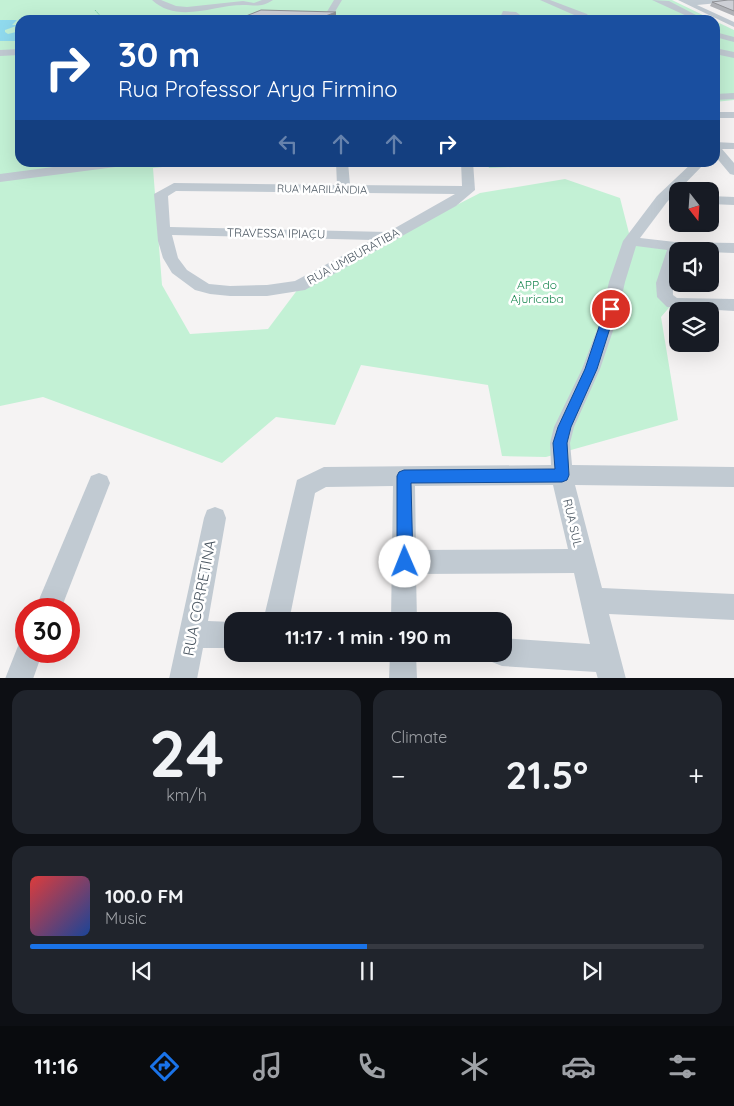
<!DOCTYPE html>
<meta charset="utf-8">
<style>
body{margin:0;font-family:Quicksand,sans-serif;background:#20242c;color:#f1f3f6;height:100vh;display:flex;flex-direction:column;font-size:19px;white-space:nowrap}
*{box-sizing:border-box;margin:0}
p{font-size:16px;color:#9ea1a6}
.icon{flex:none;width:28px;height:28px;fill:none;stroke:currentColor;stroke-width:2;stroke-linecap:round;stroke-linejoin:round}
.map{position:relative;height:678px;overflow:hidden}
.panel{display:flex;flex-direction:column;gap:12px;padding:12px;background:#0d0f14;flex:1}
.panel>*{flex:none}
.guide{position:absolute;left:15px;top:15px;width:705px;height:152px;border-radius:15px;box-shadow:0 5px 20px #0002;background:#1a4fa0;color:#fff;overflow:hidden}
.needle{width:32px;rotate:163deg}
.tools{position:absolute;left:669px;top:182px;display:grid;gap:10px}
.tools a{display:grid;place-items:center;width:50px;height:50px;border-radius:10px;background:#171b24;box-shadow:0 5px 20px #0002;font-size:25px}
.speed{position:absolute;left:15px;top:598px;display:flex;gap:10px;font-size:25px;font-weight:700;text-align:center}
.speed>*{display:grid;place-content:center;width:65px;height:65px;border-radius:50%;background:#171b24;box-shadow:0 5px 20px #0002;line-height:1}
.speed .limit{border:8px solid #d22;background:#fff;color:#111}
.pin{position:absolute;display:grid;place-items:center;width:42px;height:42px;color:#fff;margin:-21px;border:2px solid #fff;border-radius:50%;box-shadow:0 1px 5px #0007}
.me{position:absolute;width:55px;margin:-28px;rotate:359deg;stroke-linejoin:round;filter:drop-shadow(0 0 4px #0008)}
.turn{display:flex;align-items:center;gap:18px;height:105px;padding:0 20px;font-size:22px}
.turn .icon{width:65px;height:65px;stroke-width:2.5}
.turn b{display:block;font-size:35px;line-height:42px}
.lanes{display:flex;align-items:center;height:48px;padding:0 20px;background:#0003;justify-content:center;gap:25px;direction:ltr}
.lanes .off{opacity:.35}
.big{font-size:38px;font-weight:700;line-height:1.1}
.panel .widget{flex:1;display:flex;flex-direction:column;justify-content:center;gap:8px;min-width:0;padding:0 18px;border-radius:15px;background:#20242c}
.panel .dial{align-items:center;gap:0}
.dial b{font-size:65px;line-height:1}
.song{display:flex;align-items:center;gap:15px}
.cover{width:60px;height:60px;border-radius:8px;background:linear-gradient(135deg,hsl(0 70% 55%),hsl(220 70% 35%))}
.played{height:5px;border-radius:2px;background:linear-gradient(90deg,#1a73e8 50%,#363941 50%)}
.keys{display:flex;justify-content:space-around;direction:ltr}
.heat{display:flex;justify-content:space-between;align-items:center;font-size:28px;direction:ltr}
.panel .tiles{flex:1;display:grid;gap:12px;grid-template-columns:1fr 1fr}
.widget:last-child{grid-column:span 2}
.trip{position:absolute;left:224px;top:612px;width:288px;height:50px;border-radius:15px;background:#171b24;box-shadow:0 5px 20px #0002;font-weight:700;line-height:50px;text-align:center}
.menu{display:flex;height:80px;justify-content:space-around;align-items:center;background:#090b0e;color:#9ea1a6}
.menu .icon{width:35px;height:35px}
.menu .on{color:#1a73e8}
.menu b{font-size:22px;color:#f1f3f6}
.map>svg:first-child{display:block}
.green{fill:#c3f1d5}
.water{fill:#90daee}
.lines{fill:none;stroke-linecap:round;stroke-linejoin:round}
.path{stroke:#7ad0a6;stroke-width:1;stroke-dasharray:2 1;stroke-linecap:butt}
.minor{fill:#c1cad2;fill-rule:evenodd}
.wall{fill:#b0b2b7}
.shaded-wall{fill:#909195}
.building{fill:#cdcfd5;stroke:#909195}
.route{fill:#1a73e8;stroke:#114b97}
.labels{text-anchor:middle;dominant-baseline:central;stroke-width:5;stroke-linejoin:round;paint-order:stroke}
.far-street-label{font-size:11px;fill:#4a5661;stroke:#fff}
.street-label{font-size:12px;fill:#4a5661;stroke:#fff}
.park-label{font-size:12px;fill:#17864f;stroke:#fff}
.near-street-label{font-size:15px;fill:#4a5661;stroke:#fff}
</style>
<div class="map">
<svg width="734" height="679" viewBox="0 0 734 679">
<rect width="100%" height="100%" fill="#f5f3f3"/>
<g class="green">
<polygon points="0,0 672,0 713,20 20,20 20,162 201,163 153,168 162,285 190,334 268,329 301,285 480,193 565,179 620,198 631,241 675,246 664,283 673,303 661,317 678,420 546,457 502,456 488,385 361,365 335,425 276,417 222,463 43,397 0,406"/>
<polygon points="715,21 734,30 734,100 715,102"/>
<polygon points="487,163 598,163 489,168"/>
</g>
<polygon class="water" points="0,20 17,20 12,25 19,25 5,30 5,32 8,34 20,31 20,41 0,41"/>
<g class="lines">
<g class="path">
<polyline points="95,10 104,20"/>
<polyline points="166,20 172,17"/>
</g>
<g class="minor">
<path d="M 152,0 L 161,0 L 176,6 L 187,7 L 243,1 L 254,3 L 262,0 L 273,0 C 261,8 255,5 243,5 C 213,5 178,24 152,0 Z"/>
<polygon points="334,0 342,0 330,20 322,20"/>
<polygon points="540,0 550,0 587,14 590,18 588,20 580,20 581,18"/>
<polygon points="652,0 669,1 696,15 689,17"/>
<polygon points="678,0 733,0 729,2 697,5 734,22 734,27"/>
<polygon points="503,11 516,12 523,17 521,20 513,20 515,17 509,15 507,20 499,20"/>
<polygon points="715,32 734,37 734,42 715,37"/>
<polygon points="715,48 734,52 734,58 715,54"/>
<polygon points="20,49 20,55 0,56 0,50"/>
<polygon points="734,93 734,99 715,100 715,94"/>
<rect x="715" y="112" width="19" height="6"/>
<polygon points="715,142 734,143 734,149 722,149 734,163 734,175 730,174 715,156"/>
<polygon points="91,162 129,162 123,166 0,182 0,174"/>
<path d="M 336,162 L 348,162 L 350,185 L 462,186 L 461,162 L 473,162 L 475,190 L 456,206 L 305,290 L 267,296 L 230,296 L 210,294 L 195,290 L 172,273 L 163,258 L 158,241 L 154,194 L 174,183 L 337,185 ZM 176,191 L 455,194 L 388,232 L 170,227 L 168,196 ZM 172,235 L 372,240 L 295,281 L 267,285 L 230,286 L 209,284 L 187,270 L 178,258 Z"/>
<path d="M 693,162 L 706,162 L 667,202 L 640,238 L 675,242 L 734,243 L 734,253 L 678,251 C 678,266 672,280 673,295 L 677,298 L 734,299 L 734,311 L 667,307 L 657,297 L 656,283 L 667,250 L 636,246 L 625,282 L 616,322 L 600,369 L 574,427 L 570,443 L 572,465 L 734,467 L 734,487 L 575,485 L 602,588 L 734,594 L 734,620 L 609,614 L 626,679 L 598,679 L 596,672 L 502,666 L 492,662 L 489,654 L 502,654 L 502,638 L 590,644 L 574,573 L 416,574 L 417,621 L 391,621 L 393,486 L 326,487 L 315,493 L 289,621 L 263,621 L 297,480 L 324,467 L 551,465 L 550,443 L 554,427 L 582,369 L 600,322 L 609,282 L 623,241 L 657,196 ZM 553,485 L 568,549 L 416,550 L 415,486 Z"/>
<polygon points="710,196 734,197 734,205 710,204"/>
<polygon points="99,473 107,476 110,483 61,609 35,609 91,476"/>
<polygon points="215,507 223,510 226,518 208,621 232,622 232,648 203,648 197,679 169,679 204,518 207,510"/>
<polygon points="26,639 26,651 43,651 33,679 5,679 20,641"/>
<polygon points="390,654 416,654 417,679 389,679"/>
</g>
</g>
<polygon class="wall" points="734,0 734,16 710,6 712,2"/>
<polygon class="shaded-wall" points="336,12 336,20 315,20"/>
<g class="building">
<polygon points="728,0 734,0 734,11 712,2"/>
<polygon points="261,10 336,12 315,20 236,20"/>
</g>
<polygon class="route" points="611,305 616,309 597,369 571,427 567,443 569,475 567,480 562,482 411,483 413,562 410,567 405,570 399,567 397,562 397,476 399,472 404,470 555,469 553,443 558,427 585,369 605,309"/>
<g class="labels">
<g class="far-street-label">
<text transform="translate(322 189) rotate(1)">RUA MARILÂNDIA</text>
</g>
<g class="street-label">
<text transform="translate(276 233) rotate(1)">TRAVESSA IPIAÇU</text>
<text transform="translate(353 256) rotate(-29)">RUA UMBURATIBA</text>
<text transform="translate(573 523) rotate(77)">RUA SUL</text>
</g>
<g class="park-label">
<text x="537" y="284">APP do<tspan x="537" dy="14">Ajuricaba</tspan></text>
</g>
<g class="near-street-label">
<text transform="translate(199 598) rotate(-79)">RUA CORRETINA</text>
</g>
</g>
</svg>
<div class="tools">
<a><svg class="needle" viewBox="-14 -14 28 28"><path d="M0-13l5 13h-10z" fill="#e53935"/><path d="M0 13l5-13h-10z" fill="#9ea1a6"/></svg></a>
<a><svg class="icon" aria-label="sound" viewBox="0 0 24 24"><path d="M4 9h4l5-4v14l-5-4H4zM17 9q2 3 0 6"/></svg></a>
<a><svg class="icon" aria-label="layers" viewBox="0 0 24 24"><path d="M12 4l9 5-9 5-9-5zM3 14l9 5 9-5"/></svg></a>
</div>
<div class="speed"><div class="limit">30</div></div>
<div class="pin" style="left:611px;top:309px;background:#d93025"><svg class="icon" aria-label="arrive" viewBox="0 0 24 24"><path d="M6 21V4h12l-3 4 3 4H6"/></svg></div>
<svg class="me" style="left:405px;top:562px" viewBox="-20 -20 40 40"><circle r="19" fill="#fff"/><path d="M0-13L10 11 0 6-10 11z" fill="#1a73e8"/></svg>
<div class="trip">11:17 · 1 min · 190 m</div>
<div class="guide">
<div class="turn"><svg class="icon" aria-label="right" viewBox="0 0 24 24"><path d="M7 20v-9h11M14 6l5 5-5 5"/></svg><div><b>30 m</b>Rua Professor Arya Firmino</div></div>
<div class="lanes"><svg class="icon off" aria-label="left" viewBox="0 0 24 24"><path d="M17 20v-9H6M10 6l-5 5 5 5"/></svg><svg class="icon off" aria-label="ahead" viewBox="0 0 24 24"><path d="M12 20V5M6 11l6-6 6 6"/></svg><svg class="icon off" aria-label="ahead" viewBox="0 0 24 24"><path d="M12 20V5M6 11l6-6 6 6"/></svg><svg class="icon" aria-label="right" viewBox="0 0 24 24"><path d="M7 20v-9h11M14 6l5 5-5 5"/></svg></div>
</div>
</div>
<section class="panel">
<div class="tiles">
<div class="widget dial"><b>24</b><p>km/h</p></div>
<div class="widget"><p>Climate</p>
<div class="heat"><a>−</a><b class="big">21.5°</b><a>+</a></div>
</div>
<div class="widget">
<div class="song"><i class="cover"></i><div><b>100.0 FM</b><p>Music</p></div></div>
<div class="played"></div>
<div class="keys"><svg class="icon" aria-label="previous" viewBox="0 0 24 24"><path d="M18 5L8 12l10 7zM5 5v14"/></svg><svg class="icon" aria-label="pause" viewBox="0 0 24 24"><path d="M8 5v14M16 5v14"/></svg><svg class="icon" aria-label="next" viewBox="0 0 24 24"><path d="M6 5l10 7-10 7zM19 5v14"/></svg></div>
</div>
</div>
</section>
<nav class="menu">
<b>11:16</b>
<svg class="icon on" aria-label="directions" viewBox="0 0 24 24"><path d="M12 3l9 9-9 9-9-9zM9 14v-3h6M13 9l2 2-2 2"/></svg>
<svg class="icon" aria-label="music" viewBox="0 0 24 24"><path d="M9 18V5l10-2v13"/><circle cx="6" cy="18" r="3"/><circle cx="16" cy="16" r="3"/></svg>
<svg class="icon" aria-label="phone" viewBox="0 0 24 24"><path d="M5 4h4l2 5-3 2q2 4 5 5l2-3 5 2v4C11 20 4 13 5 4z"/></svg>
<svg class="icon" aria-label="climate" viewBox="0 0 24 24"><path d="M12 3v18M4 7l16 10M4 17L20 7"/></svg>
<svg class="icon" aria-label="car" viewBox="0 0 24 24"><path d="M5 17H2v-5l4-1 3-4h7l3 4 3 1v5h-3M9 17h6M6 11h13"/><circle cx="7" cy="17" r="2"/><circle cx="17" cy="17" r="2"/></svg>
<svg class="icon" aria-label="filters" viewBox="0 0 24 24"><path d="M4 7h16M4 17h16"/><circle cx="9" cy="7" r="2"/><circle cx="15" cy="17" r="2"/></svg>
</nav>
